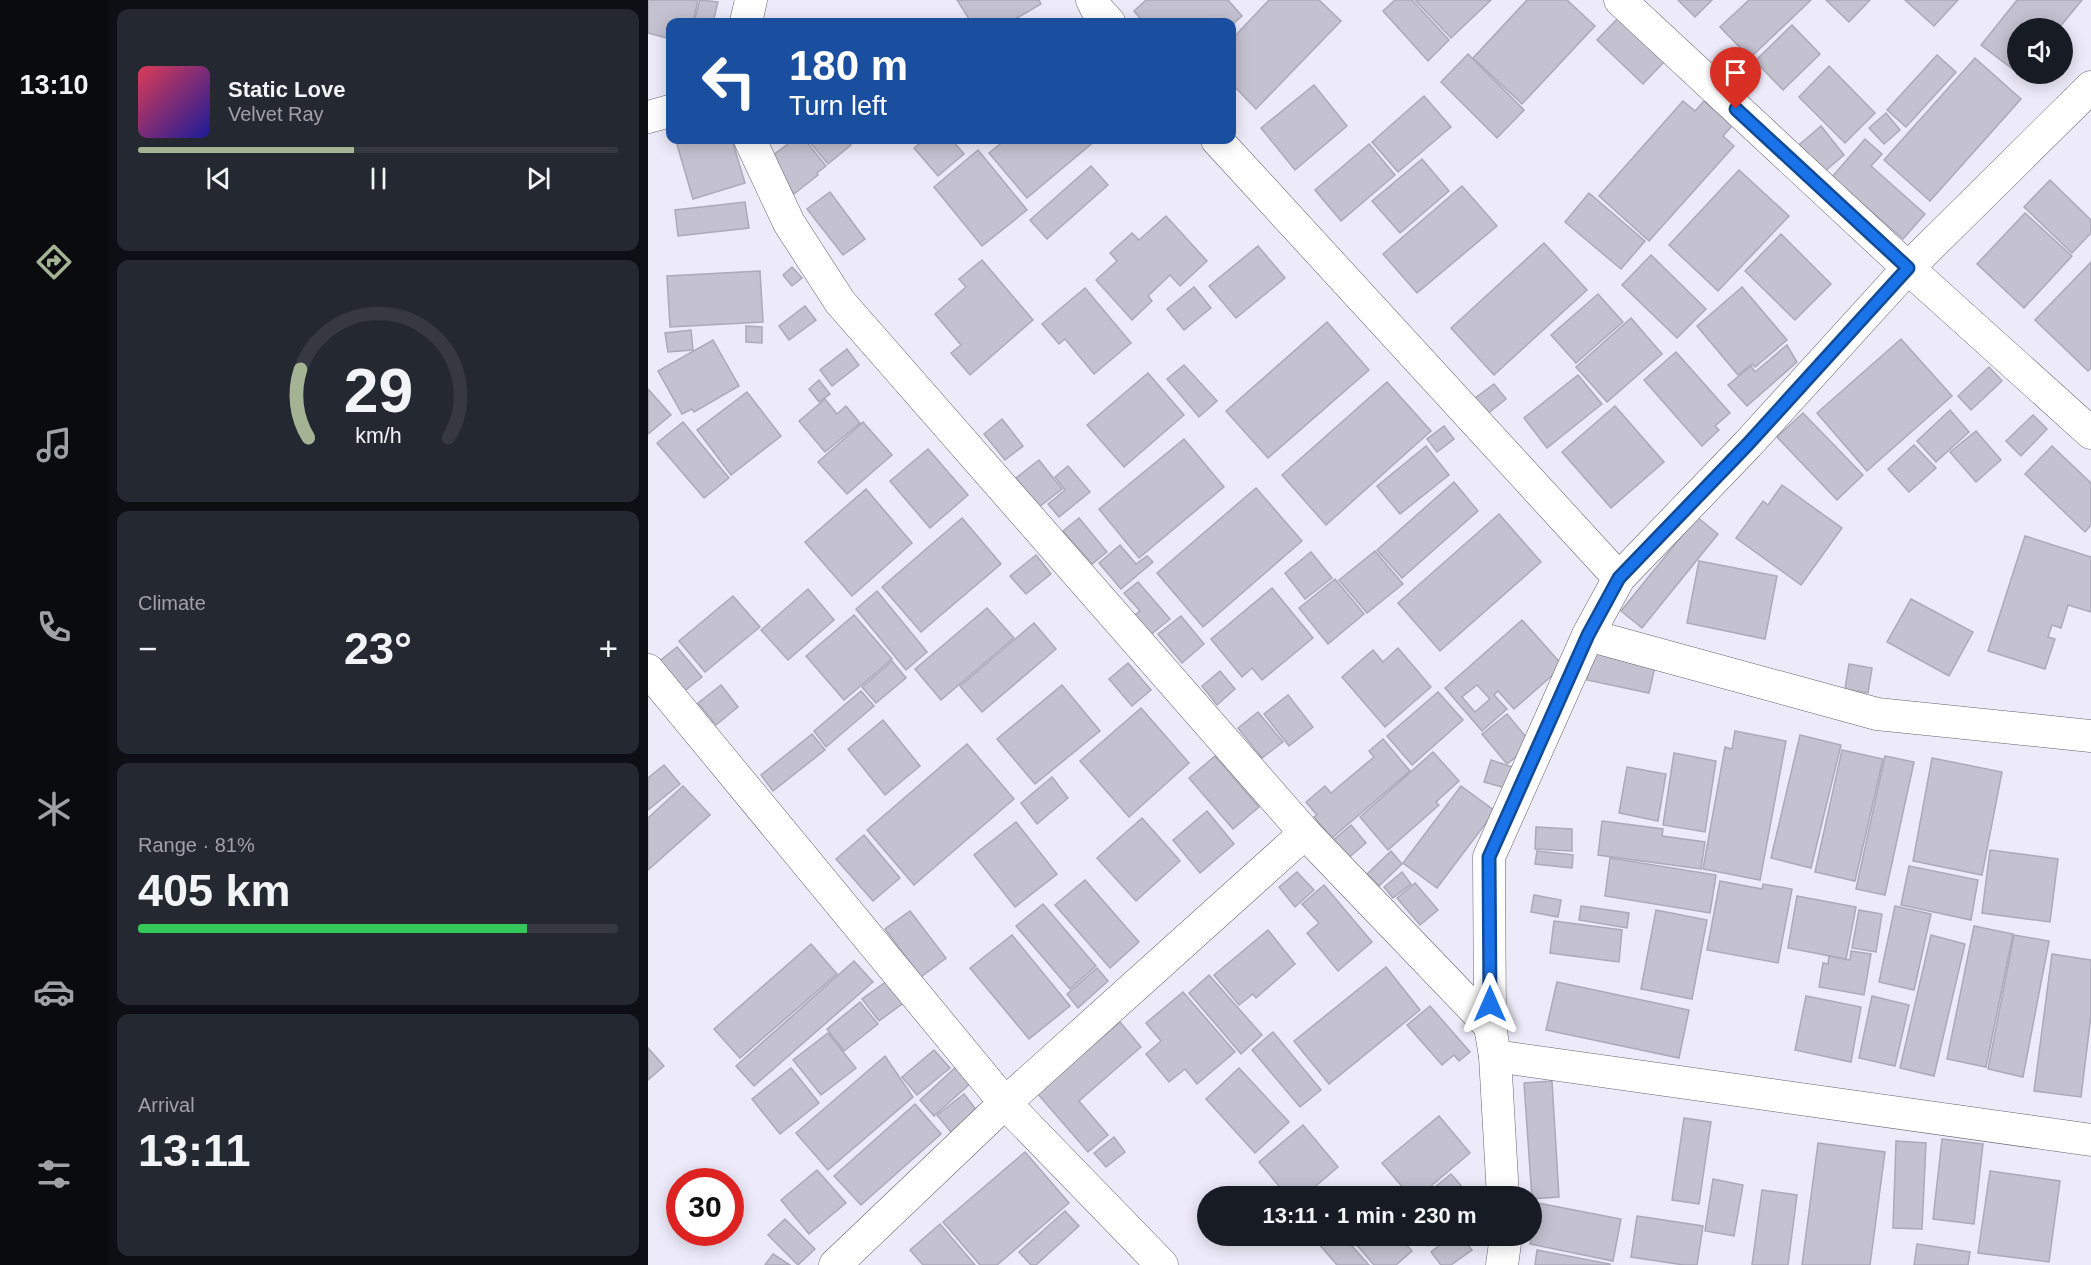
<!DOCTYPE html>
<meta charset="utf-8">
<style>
body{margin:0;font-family:Helvetica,sans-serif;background:#242831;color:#f1f3f6;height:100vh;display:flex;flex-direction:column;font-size:22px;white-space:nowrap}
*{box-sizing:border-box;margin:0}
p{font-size:20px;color:#9ea1a6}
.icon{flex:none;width:33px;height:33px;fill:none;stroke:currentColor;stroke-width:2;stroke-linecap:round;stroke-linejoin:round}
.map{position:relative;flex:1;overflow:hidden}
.sheet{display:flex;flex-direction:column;gap:9px;padding:9px;background:#0d0f14;width:540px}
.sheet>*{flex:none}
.hud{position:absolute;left:18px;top:18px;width:570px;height:126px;border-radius:12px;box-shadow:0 3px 15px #0003;background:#1a4fa0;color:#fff;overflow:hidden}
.tools{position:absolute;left:1359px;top:18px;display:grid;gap:12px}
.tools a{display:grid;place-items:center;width:66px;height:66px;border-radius:50%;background:#171b24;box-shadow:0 3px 15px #0003;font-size:30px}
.speed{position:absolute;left:18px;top:1168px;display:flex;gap:12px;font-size:30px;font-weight:700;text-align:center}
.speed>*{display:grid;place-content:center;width:78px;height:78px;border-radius:50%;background:#171b24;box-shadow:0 3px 15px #0003;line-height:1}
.speed .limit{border:9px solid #d22;background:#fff;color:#111}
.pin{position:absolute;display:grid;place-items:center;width:51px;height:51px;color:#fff;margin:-62px -26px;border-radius:50% 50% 50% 0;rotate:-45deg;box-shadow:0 0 6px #0007}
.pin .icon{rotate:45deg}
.me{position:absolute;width:66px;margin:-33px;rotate:0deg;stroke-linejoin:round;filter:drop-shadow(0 0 4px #0008)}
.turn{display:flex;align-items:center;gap:21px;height:126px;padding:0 24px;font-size:27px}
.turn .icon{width:78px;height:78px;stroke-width:2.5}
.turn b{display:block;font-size:42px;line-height:51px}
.big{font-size:45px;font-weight:700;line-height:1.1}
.sheet .tile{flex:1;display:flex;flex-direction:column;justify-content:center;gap:9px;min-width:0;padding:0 21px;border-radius:12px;background:#242831}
.sheet .dial{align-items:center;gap:0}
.dial svg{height:156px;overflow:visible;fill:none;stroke:#363941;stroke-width:7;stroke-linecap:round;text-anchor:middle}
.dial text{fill:#f1f3f6;stroke:none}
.song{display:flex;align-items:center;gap:18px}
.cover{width:72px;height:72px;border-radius:9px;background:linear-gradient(135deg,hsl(350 70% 55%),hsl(240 70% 35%))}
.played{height:6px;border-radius:3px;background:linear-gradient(90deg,#a4b393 45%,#363941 45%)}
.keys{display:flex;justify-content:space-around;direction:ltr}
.heat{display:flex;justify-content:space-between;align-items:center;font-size:33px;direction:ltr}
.charge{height:9px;border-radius:4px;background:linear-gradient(90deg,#34c759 81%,#363941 0)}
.trip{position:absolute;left:549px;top:1186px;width:345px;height:60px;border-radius:30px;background:#171b24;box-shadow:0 3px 15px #0003;font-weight:700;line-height:60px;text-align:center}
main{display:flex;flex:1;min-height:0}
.menu{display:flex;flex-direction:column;width:108px;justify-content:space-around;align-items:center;background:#090b0e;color:#9ea1a6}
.menu .icon{width:42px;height:42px}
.menu .active{color:#a4b393}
.menu b{font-size:27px;color:#f1f3f6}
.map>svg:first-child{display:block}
.building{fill:#c4c1d0;stroke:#aca9b8;stroke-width:1.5;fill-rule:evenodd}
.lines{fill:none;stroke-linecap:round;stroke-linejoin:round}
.street-casing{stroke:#65626f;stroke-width:33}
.street{stroke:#fff;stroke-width:32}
.route-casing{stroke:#114b97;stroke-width:15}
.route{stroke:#1a73e8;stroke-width:10}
</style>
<main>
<nav class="menu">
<b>13:10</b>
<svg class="icon active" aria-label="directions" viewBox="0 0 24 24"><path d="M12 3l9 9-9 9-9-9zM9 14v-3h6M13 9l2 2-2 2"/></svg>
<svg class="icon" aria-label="music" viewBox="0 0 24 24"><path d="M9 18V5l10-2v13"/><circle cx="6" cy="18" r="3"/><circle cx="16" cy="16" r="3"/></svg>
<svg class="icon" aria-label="phone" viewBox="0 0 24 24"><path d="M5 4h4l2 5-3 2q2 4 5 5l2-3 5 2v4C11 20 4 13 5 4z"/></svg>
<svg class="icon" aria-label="climate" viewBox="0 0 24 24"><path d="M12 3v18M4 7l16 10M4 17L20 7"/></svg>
<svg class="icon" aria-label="car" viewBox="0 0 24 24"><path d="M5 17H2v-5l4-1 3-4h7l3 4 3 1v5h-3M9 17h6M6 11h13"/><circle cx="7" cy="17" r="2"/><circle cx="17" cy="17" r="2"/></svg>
<svg class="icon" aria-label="filters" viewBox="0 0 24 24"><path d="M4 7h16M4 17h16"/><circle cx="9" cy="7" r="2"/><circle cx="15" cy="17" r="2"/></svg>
</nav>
<section class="sheet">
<div class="tile">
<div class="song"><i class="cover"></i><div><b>Static Love</b><p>Velvet Ray</p></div></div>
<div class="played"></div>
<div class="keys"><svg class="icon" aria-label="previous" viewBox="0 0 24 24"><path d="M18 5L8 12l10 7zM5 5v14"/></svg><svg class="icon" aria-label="pause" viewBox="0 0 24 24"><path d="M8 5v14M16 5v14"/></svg><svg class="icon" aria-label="next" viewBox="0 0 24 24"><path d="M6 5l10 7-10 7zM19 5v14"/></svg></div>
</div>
<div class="tile dial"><svg viewBox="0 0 100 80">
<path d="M14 69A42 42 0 1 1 86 69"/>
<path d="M14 69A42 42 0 0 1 10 34" stroke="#a4b393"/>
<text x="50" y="56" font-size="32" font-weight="700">29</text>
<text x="50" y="72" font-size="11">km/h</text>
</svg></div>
<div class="tile"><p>Climate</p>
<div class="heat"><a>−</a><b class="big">23°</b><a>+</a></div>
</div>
<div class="tile"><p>Range · 81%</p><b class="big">405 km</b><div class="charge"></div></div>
<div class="tile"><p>Arrival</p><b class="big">13:11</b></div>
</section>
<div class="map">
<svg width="1443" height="1265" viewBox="0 0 1443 1265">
<rect width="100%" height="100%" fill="#edeaf9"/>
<g class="building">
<polygon points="0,0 50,0 45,22 22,22 22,39 0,33"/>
<polygon points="52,0 70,2 65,22 46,22"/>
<polygon points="309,0 391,0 393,4 362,22 323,22"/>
<polygon points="498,0 580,0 594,16 584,25 584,22 495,22 486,11"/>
<polygon points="621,0 671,0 693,21 608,109 584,84 584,39"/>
<polygon points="747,0 764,0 801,40 780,61 735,11"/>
<polygon points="767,0 843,0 803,38"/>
<polygon points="879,0 919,0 947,26 874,104 825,58"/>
<polygon points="1030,0 1064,0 1047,17"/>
<polygon points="1101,0 1163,0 1102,58 1072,27"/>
<polygon points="1178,0 1222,0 1201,22"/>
<polygon points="1257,0 1310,0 1286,26"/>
<polygon points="1369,0 1434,0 1411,28 1370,28 1370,73 1333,45"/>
<polygon points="971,17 1017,61 995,84 949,40"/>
<polygon points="1144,25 1172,54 1135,90 1107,61"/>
<polygon points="820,54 876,110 849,138 793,82"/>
<polygon points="1289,55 1308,72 1258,127 1239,110"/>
<polygon points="1327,58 1373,99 1282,201 1236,160"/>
<polygon points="1181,66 1227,113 1197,143 1151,97"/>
<polygon points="666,85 699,126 647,170 613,128"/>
<polygon points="776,96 803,127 750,172 724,142"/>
<polygon points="1035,101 1047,111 1056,101 1084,126 1075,136 1086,146 1001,241 951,196"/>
<polygon points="1238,113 1252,130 1236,144 1221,128"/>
<polygon points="1173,126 1196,155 1169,178 1146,149"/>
<polygon points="1217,139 1234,154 1223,166 1277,214 1255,239 1184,177"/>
<polygon points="32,140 84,140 97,183 45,199 28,141"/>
<polygon points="145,140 157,140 178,166 169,173 170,175 146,194 120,159"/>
<polygon points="160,140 199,140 203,145 180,164"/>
<polygon points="276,140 304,140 316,154 290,176 266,148"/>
<polygon points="357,140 448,140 379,198 341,153"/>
<polygon points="721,144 747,175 693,221 667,190"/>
<polygon points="330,150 379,210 334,246 286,187"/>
<polygon points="774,159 801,191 752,233 724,201"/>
<polygon points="443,166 460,185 399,239 382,220"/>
<polygon points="1091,170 1141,216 1070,291 1021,245"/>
<polygon points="1402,180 1443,220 1443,233 1424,253 1376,207"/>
<polygon points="814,186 849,226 769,293 735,254"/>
<polygon points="182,192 217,239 195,255 159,209"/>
<polygon points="941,193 997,241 973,269 917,222"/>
<polygon points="97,202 101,228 30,236 27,210"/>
<polygon points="1377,213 1424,256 1376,308 1329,264"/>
<polygon points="518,216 559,261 532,286 522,275 500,296 504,301 484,320 448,280 469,261 462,253 484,233 491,240"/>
<polygon points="1133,234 1183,284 1147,320 1097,271"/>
<polygon points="896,243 939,290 846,375 803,328"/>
<polygon points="610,246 637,278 588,318 561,286"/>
<polygon points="1003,255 1058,309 1029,338 974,285"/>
<polygon points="334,260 385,320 322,375 303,353 313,345 287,314 318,287 311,279"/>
<polygon points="1443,262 1443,368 1440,371 1387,320"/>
<polygon points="144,267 154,278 144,286 135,275"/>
<polygon points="112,271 115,322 22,327 19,276"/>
<polygon points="546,287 563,308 536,330 519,309"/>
<polygon points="1094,287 1139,340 1107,367 1104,364 1090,375 1049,326"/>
<polygon points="437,288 483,343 446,374 417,339 411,344 394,324"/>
<polygon points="950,294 975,322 928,363 903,335"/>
<polygon points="157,306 168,320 141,340 131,326"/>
<polygon points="983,318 1014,354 959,402 928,367"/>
<polygon points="679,322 721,370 620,458 578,411"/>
<polygon points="98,326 114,327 114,343 98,342"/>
<polygon points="43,330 45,350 20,352 17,333"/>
<polygon points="1253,339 1304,396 1219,471 1169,413"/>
<polygon points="65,340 91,386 46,412 44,409 34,414 10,371"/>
<polygon points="1139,345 1149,362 1099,406 1080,385 1103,366 1107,372"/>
<polygon points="199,349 211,365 184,386 172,370"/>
<polygon points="1028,352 1082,413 1067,426 1071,430 1054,446 996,380"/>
<polygon points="536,365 569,401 551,417 519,379"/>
<polygon points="1341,367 1354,381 1323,410 1310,396"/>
<polygon points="500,373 536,415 476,467 439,425"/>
<polygon points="930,375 954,404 899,448 876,418"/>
<polygon points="171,380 182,394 171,402 161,389"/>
<polygon points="739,382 783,431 678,525 634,475"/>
<polygon points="846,384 858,399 838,415 826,399"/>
<polygon points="0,389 23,415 0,434"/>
<polygon points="99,392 133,436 83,475 49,430"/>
<polygon points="177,399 189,414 198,406 212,423 177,452 151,421"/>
<polygon points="967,406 1016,462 963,508 914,452"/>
<polygon points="1302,410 1321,432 1288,462 1269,441"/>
<polygon points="1155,413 1215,475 1189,500 1129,437"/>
<polygon points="1385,415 1399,429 1373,456 1358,441"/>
<polygon points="354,419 375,446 357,460 336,434"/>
<polygon points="35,422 81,478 56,498 9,443"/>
<polygon points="215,422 244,455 199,494 170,462"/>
<polygon points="796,426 806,439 789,452 779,439"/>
<polygon points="1328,431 1353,460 1328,482 1302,452"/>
<polygon points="536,439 576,487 491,558 451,509"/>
<polygon points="1266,445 1288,468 1261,492 1240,469"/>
<polygon points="778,446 801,475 752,514 729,486"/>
<polygon points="1404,446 1443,483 1443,525 1437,532 1377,474"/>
<polygon points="280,449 320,495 282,528 242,481"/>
<polygon points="391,460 414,489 391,507 368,478"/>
<polygon points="420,466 442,492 411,517 400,504 417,490 407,477"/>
<polygon points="806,482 830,511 754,578 729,550"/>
<polygon points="1134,485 1194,528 1153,585 1088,538 1115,501 1120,505"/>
<polygon points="608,488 654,541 555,627 509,573"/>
<polygon points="218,489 264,543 204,596 157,542"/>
<polygon points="851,514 893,562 792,651 750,603"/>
<polygon points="1049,517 1070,534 994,628 973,611"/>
<polygon points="314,518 353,564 273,632 234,587"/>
<polygon points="431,518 459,552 444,564 415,531"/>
<polygon points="1377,536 1443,557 1443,612 1420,605 1413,628 1404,625 1400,637 1407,639 1397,669 1340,651"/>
<polygon points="472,545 488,564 499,556 505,562 473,589 451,563"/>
<polygon points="727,551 755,584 719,613 691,580"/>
<polygon points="663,552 684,578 657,599 637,573"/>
<polygon points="388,555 403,574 378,594 362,576"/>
<polygon points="1051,561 1129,576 1117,639 1039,623"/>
<polygon points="687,579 716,614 680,644 651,608"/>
<polygon points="490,582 522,619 501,636 484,617 492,611 476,593"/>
<polygon points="624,588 665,638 614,680 604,668 594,677 563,639"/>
<polygon points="160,589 186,620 140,660 113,630"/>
<polygon points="229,591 279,652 258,670 208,609"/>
<polygon points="85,596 112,627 57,672 31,641"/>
<polygon points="1263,599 1325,632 1301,676 1239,642"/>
<polygon points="339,608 366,638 293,700 267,669"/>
<polygon points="206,615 244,659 196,700 158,656"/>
<polygon points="533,616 556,644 534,663 510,634"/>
<path d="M 874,620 L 915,666 L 866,709 L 850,691 L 846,695 L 859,709 L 834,731 L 797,688 ZM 829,685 L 842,699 L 827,712 L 814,697 Z"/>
<polygon points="386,623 408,649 334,712 312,686"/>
<polygon points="29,647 54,677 34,693 9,663"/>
<polygon points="750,648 783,687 737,727 694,677 725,650 735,662"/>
<polygon points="945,649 1008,662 1001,693 939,680"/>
<polygon points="244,661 258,678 228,703 214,687"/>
<polygon points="480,663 503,690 484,706 461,679"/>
<polygon points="1201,664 1224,668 1220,693 1197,689"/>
<polygon points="572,671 587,689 569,705 554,686"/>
<polygon points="73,685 90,707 68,725 50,703"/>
<polygon points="414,685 452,731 387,784 349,739"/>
<polygon points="213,691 226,706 178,747 166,731"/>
<polygon points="790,692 815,720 764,765 739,736"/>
<polygon points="640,695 665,727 641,746 616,714"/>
<polygon points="493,708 541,763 481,817 432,761"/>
<polygon points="610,712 635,742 614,758 590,728"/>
<polygon points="859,714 884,744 859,764 834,734"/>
<polygon points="235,720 272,766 237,795 200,749"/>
<polygon points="1087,731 1138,741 1112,880 1055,869 1077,747 1084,749"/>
<polygon points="164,734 177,750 125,791 113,775"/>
<polygon points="1152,735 1193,745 1163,868 1123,858"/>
<polygon points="735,739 762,771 684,838 666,817 669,815 658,802 677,786 683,793 726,757 721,751"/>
<polygon points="319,744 366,799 266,885 219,830"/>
<polygon points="1194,750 1235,759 1207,881 1167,872"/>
<polygon points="785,752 811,781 788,802 791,805 740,850 712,817"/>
<polygon points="1026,753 1068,761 1057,832 1015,825"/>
<polygon points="567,756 611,807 585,829 541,778"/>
<polygon points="1237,756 1266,762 1237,895 1208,889"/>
<polygon points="1284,758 1354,772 1334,875 1265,861"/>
<polygon points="843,760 867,768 861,789 836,782"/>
<polygon points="16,765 32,784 0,810 0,778"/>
<polygon points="979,767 1018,774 1010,821 971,813"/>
<polygon points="404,777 420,798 389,824 373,803"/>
<polygon points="35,786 62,815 0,870 0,818"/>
<polygon points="813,786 847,811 789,888 755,863"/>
<polygon points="559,811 586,844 552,873 525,840"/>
<polygon points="494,818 532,861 488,901 449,858"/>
<polygon points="954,821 1015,829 1014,836 1057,842 1053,869 950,855"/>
<polygon points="368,822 409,874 367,907 326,855"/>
<polygon points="703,825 718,843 698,860 683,842"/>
<polygon points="888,827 924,829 924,851 887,849"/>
<polygon points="216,835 252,878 225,901 188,859"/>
<polygon points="1342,850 1410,859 1402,922 1334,913"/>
<polygon points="743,851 754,864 731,886 719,874"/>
<polygon points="889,851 925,855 924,868 887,864"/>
<polygon points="962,858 1068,875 1062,913 957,896"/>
<polygon points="1261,866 1330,880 1323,920 1253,905"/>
<polygon points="649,872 666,890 647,907 631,887"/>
<polygon points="754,872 763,884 745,898 736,887"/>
<polygon points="437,880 491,942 462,968 407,905"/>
<polygon points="1072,881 1114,889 1115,884 1144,889 1130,963 1059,950"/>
<polygon points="767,883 790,910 772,925 749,898"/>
<polygon points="676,885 724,942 690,971 659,933 671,923 654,904"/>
<polygon points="886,895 913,900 910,917 883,912"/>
<polygon points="1149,896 1208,907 1198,959 1140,948"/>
<polygon points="395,904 448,966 422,989 368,926"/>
<polygon points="933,906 981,913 979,928 931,920"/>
<polygon points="1247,906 1283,914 1266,990 1231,982"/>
<polygon points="1008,910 1059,920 1044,999 993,989"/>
<polygon points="1211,910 1234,914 1228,952 1204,948"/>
<polygon points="262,911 298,958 273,977 237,929"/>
<polygon points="906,921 974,930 971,962 902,953"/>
<polygon points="1326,926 1365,934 1338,1067 1299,1059"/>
<polygon points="620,930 647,964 608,998 605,994 591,1005 566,975"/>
<polygon points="364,935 422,1006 381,1039 322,968"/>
<polygon points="1283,935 1317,944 1286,1076 1252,1068"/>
<polygon points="1366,935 1401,941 1375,1077 1340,1069"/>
<polygon points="163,944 189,974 92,1058 66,1029"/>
<polygon points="1203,951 1223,954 1216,995 1171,987 1175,963 1180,964 1181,956 1202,960"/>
<polygon points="1404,954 1443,960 1443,1015 1433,1097 1386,1091"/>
<polygon points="206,961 225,982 106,1086 88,1066"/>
<polygon points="738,967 772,1010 681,1084 646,1041"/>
<polygon points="449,968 460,981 430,1008 419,994"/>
<polygon points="561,975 614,1035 593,1054 541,993"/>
<polygon points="242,979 258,1001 231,1021 214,999"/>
<polygon points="909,982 1041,1010 1031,1058 898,1030"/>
<polygon points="535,992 587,1052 549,1084 537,1069 521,1082 498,1054 513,1041 498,1023"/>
<polygon points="1158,996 1213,1007 1203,1062 1147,1050"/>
<polygon points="1224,996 1261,1005 1247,1066 1211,1058"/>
<polygon points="212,1002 230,1024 196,1051 179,1029"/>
<polygon points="782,1006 822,1052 811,1061 806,1055 794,1065 759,1025"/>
<polygon points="472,1022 493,1047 431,1101 460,1135 440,1152 389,1093"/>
<polygon points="625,1032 673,1090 652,1107 604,1050"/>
<polygon points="180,1033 208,1068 173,1095 145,1060"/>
<polygon points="0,1048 16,1066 0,1080"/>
<polygon points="286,1050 302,1068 269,1095 254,1077"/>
<polygon points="237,1056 265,1097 180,1170 148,1133"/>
<polygon points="310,1065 324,1082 286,1116 272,1100"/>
<polygon points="143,1068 171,1103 132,1134 104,1099"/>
<polygon points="591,1068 641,1122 607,1153 558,1099"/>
<polygon points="904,1081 911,1197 884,1199 876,1083"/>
<polygon points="316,1094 329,1111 303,1132 289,1115"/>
<polygon points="267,1104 293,1134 213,1205 186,1176"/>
<polygon points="791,1116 822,1153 770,1197 763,1197 734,1163"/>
<polygon points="1036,1118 1063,1122 1051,1204 1024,1200"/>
<polygon points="655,1125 690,1167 655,1197 640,1197 611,1162"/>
<polygon points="466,1137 477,1152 458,1167 446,1153"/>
<polygon points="1294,1139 1335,1144 1326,1224 1285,1219"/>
<polygon points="1248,1141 1278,1143 1274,1229 1245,1228"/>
<polygon points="1170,1143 1237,1152 1222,1265 1154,1265"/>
<polygon points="377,1152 421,1203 349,1265 332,1265 295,1222"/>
<polygon points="169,1170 198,1203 161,1234 133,1200"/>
<polygon points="1342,1171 1412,1181 1401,1262 1330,1253"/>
<polygon points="803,1174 823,1197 775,1197"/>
<polygon points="1065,1179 1095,1185 1086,1236 1057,1231"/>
<polygon points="708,1187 716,1197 697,1197"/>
<polygon points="1114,1190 1149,1195 1140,1265 1104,1265"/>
<polygon points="890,1203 973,1219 965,1261 882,1244"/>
<polygon points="417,1211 431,1226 388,1265 383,1265 371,1252"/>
<polygon points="989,1216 1055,1226 1049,1265 1036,1265 983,1257"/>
<polygon points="137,1219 167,1249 150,1265 120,1235"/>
<polygon points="292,1224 327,1265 275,1265 262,1250"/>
<polygon points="664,1236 695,1236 721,1265 689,1265"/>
<polygon points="701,1236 750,1236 764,1251 748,1265 726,1265"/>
<polygon points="771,1236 793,1236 780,1246"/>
<polygon points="803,1236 813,1236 824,1250 803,1265 793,1265 783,1252"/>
<polygon points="1269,1244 1322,1252 1320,1265 1266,1265"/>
<polygon points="889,1250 962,1264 962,1265 887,1265"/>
<polygon points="125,1254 142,1265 117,1265"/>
</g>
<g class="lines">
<g class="street-casing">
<g id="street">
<polyline points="444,0 448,8 461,22"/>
<polyline points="972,0 1260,268 1443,433"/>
<polyline points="98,22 103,0"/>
<polyline points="0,117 22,111"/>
<polyline points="102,140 141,223 192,302 657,833 842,1026"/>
<polyline points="569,140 971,578"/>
<polyline points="940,635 1229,714 1443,736"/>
<polyline points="0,670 357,1103 514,1265"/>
<polyline points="847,1056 1443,1140"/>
<polyline points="855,1197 847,1056 842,1026 841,857 940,635 971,578 1100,444 1260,268 1443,87"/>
<polyline points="187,1265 357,1103 657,833"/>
<polyline points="854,1265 858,1236"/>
</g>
</g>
<use href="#street" class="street"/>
</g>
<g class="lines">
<g class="route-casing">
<polyline id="route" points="842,1004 841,857 940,635 971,578 1100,444 1260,268 1088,109"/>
</g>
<use href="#route" class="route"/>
</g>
</svg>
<div class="tools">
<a><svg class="icon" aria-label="sound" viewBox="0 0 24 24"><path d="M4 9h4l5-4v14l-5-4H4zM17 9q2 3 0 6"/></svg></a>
</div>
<div class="speed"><div class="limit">30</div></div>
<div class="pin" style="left:1088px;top:109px;background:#d93025"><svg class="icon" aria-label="arrive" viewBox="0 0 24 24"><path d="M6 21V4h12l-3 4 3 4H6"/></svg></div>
<svg class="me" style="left:842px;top:1004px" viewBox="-20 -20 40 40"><path d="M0-17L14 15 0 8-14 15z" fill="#1a73e8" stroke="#fff" stroke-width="4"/></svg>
<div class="trip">13:11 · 1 min · 230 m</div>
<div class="hud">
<div class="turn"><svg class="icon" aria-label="left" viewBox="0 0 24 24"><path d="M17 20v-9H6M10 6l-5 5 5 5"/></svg><div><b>180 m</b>Turn left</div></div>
</div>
</div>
</main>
